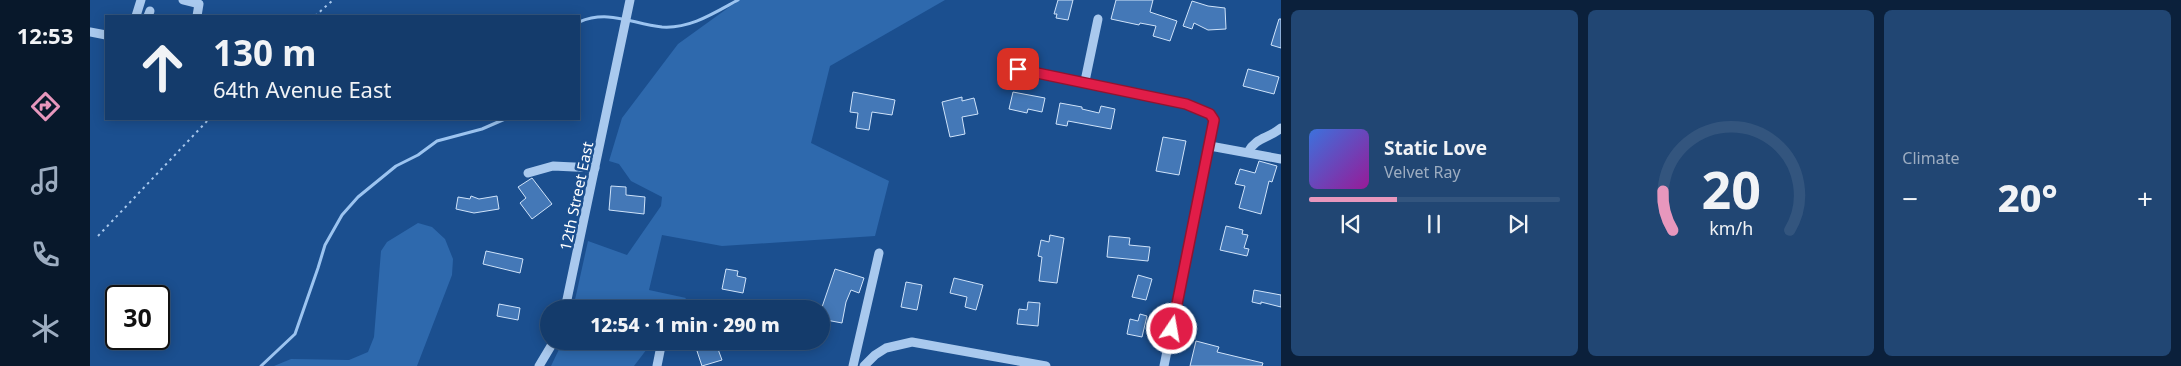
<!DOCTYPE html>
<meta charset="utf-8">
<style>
body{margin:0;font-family:"Noto Sans",sans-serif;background:#214673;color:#f1f3f6;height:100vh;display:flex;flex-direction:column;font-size:19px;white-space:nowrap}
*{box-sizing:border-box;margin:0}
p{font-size:16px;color:#9dadc1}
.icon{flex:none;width:28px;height:28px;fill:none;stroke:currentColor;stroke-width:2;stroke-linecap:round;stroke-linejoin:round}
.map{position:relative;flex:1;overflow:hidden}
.sheet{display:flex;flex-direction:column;gap:10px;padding:10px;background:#0b203b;width:900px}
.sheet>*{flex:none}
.guide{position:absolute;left:15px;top:15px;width:475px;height:105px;border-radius:0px;box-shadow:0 2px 12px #0003,0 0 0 1px #33557e;background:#143b6b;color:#f1f3f6;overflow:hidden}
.speed{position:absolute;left:15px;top:285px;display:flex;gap:10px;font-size:25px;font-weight:700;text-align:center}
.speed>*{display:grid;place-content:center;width:65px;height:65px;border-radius:50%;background:#143b6b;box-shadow:0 2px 12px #0003,0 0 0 1px #33557e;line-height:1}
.speed .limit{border:2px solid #111;border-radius:8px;background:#fff;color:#111}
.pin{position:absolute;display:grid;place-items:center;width:42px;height:42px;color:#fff;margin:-21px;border-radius:10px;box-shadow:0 2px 8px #0006}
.me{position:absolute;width:55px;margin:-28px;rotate:12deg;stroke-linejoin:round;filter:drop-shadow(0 0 4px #0008)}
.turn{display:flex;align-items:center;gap:18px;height:105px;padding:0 25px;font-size:22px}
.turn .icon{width:65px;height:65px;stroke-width:2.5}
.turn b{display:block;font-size:35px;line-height:42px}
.big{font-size:38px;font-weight:800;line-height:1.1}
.sheet .widget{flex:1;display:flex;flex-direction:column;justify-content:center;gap:8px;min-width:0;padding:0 18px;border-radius:8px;background:#214673}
.sheet .dial{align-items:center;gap:0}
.dial svg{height:130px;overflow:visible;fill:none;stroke:#33557e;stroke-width:7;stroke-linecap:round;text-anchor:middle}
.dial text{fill:#f1f3f6;stroke:none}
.song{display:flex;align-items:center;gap:15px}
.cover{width:60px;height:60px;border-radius:8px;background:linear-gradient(135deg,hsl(220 70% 55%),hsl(300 70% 35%))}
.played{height:5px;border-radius:2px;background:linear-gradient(90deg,#e797bd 35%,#33557e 35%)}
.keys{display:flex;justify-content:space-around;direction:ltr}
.heat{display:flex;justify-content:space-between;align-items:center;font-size:28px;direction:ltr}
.sheet .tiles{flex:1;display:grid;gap:10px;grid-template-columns:repeat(3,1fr)}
.trip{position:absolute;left:450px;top:300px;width:290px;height:50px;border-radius:25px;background:#143b6b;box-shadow:0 2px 12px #0003,0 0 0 1px #33557e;font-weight:800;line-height:50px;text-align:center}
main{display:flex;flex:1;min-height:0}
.menu{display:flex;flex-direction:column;width:90px;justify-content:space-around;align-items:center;background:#08182b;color:#9dadc1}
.menu .icon{width:35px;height:35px}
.menu .current{color:#e797bd}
.menu b{font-size:22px;color:#f1f3f6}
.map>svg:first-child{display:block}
.green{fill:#2e69ad}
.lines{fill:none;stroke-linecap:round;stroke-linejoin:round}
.stream{stroke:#9cc4f0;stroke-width:3}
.building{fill:#4478b7;stroke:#cfe3fa}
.path{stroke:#a9c9ee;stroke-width:2;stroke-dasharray:2.5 4;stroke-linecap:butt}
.minor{stroke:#a9c9ee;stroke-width:9}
.route-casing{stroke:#92132f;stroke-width:12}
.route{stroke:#e11d48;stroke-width:9}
.labels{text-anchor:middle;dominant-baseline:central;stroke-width:5;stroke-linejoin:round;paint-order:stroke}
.street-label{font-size:15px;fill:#fff;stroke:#1b4f8f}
</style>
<main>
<nav class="menu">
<b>12:53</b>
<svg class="icon current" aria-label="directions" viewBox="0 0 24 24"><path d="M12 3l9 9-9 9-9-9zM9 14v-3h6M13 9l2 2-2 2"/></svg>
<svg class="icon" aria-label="music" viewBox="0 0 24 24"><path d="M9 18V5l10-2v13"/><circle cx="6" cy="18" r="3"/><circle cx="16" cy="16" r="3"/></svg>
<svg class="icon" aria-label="phone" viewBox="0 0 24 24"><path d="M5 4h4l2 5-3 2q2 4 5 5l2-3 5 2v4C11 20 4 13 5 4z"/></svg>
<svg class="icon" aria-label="climate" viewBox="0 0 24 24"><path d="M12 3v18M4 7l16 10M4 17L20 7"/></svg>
</nav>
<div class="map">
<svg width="1191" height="366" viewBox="0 0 1191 366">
<rect width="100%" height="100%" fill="#1b4f8f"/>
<g class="green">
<polygon points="649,0 855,0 740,66 721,143 799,181 785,236 632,246 572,235 559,290 596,298 588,309 483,309 498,241 537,255 571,206 572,197 541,181 529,164 519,161 532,118 588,44"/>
<polygon points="328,223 342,227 355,239 363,259 362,275 327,366 184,366 201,359 259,360 278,352 284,337 291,251 297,242"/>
<polygon points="473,341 563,341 544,366 461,366"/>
</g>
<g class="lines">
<g class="stream">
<path d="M 489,22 C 519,9 542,24 572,27 C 600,29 624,13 648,0"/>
<polyline points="171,366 205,334 228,268 235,245 252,215 268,197 306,166 328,155 347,141 392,129 415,119"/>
</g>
</g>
<g class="building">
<polygon points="968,0 983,0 978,20 966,18 967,14 964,14"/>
<polygon points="1026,0 1063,0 1060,12 1087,21 1080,41 1063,36 1066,26 1050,23 1049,25 1021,19"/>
<polygon points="1102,1 1118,6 1135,8 1136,29 1118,30 1104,23 1102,29 1093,26"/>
<polygon points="1189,19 1191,19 1191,48 1181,45"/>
<polygon points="1158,69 1189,77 1184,94 1153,86"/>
<polygon points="763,92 805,100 802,115 782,112 779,130 766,128 768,113 760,112"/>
<polygon points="923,92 955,98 952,112 938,109 937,113 919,109"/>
<polygon points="872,97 872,101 884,98 888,114 872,117 875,134 860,137 852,102"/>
<polygon points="970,103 992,107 992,109 1009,113 1011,106 1025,109 1021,129 978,121 977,126 966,124"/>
<polygon points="1073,137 1096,141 1089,175 1066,171"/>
<polygon points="1169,161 1187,166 1182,182 1179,181 1171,214 1149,208 1155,186 1145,184 1150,169 1165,173"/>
<polygon points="442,178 462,204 442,219 430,203 436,198 428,187"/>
<polygon points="521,186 536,187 536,195 555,197 554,214 519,210"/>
<polygon points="381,196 389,199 407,196 409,209 384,213 366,209 368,197 380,199"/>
<polygon points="1136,226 1153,230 1152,234 1158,235 1154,248 1159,249 1157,256 1130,250"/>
<polygon points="960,235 974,238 967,283 949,281 952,257 948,256 951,240 959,242"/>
<polygon points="1019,236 1040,238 1039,245 1060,247 1058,261 1017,257"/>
<polygon points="396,251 433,259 430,273 393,264"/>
<polygon points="636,269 648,271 647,276 656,278 653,293 632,289"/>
<polygon points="745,269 774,278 769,293 761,290 756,302 752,323 731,319 731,310"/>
<polygon points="1048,275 1062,279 1056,300 1042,297"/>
<polygon points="864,278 893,285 886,310 875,307 877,297 860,293"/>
<polygon points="816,282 832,285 827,310 811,307"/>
<polygon points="1164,290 1191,295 1191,307 1171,302 1171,304 1162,302"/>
<polygon points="938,302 950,303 948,326 927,324 929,309 937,310"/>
<polygon points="409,304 430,308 428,320 407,316"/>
<polygon points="1050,314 1057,316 1052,337 1037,334 1040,319 1048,321"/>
<polygon points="613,341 625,341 632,360 612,366 607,351 615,348"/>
<polygon points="1106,341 1129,347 1127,352 1173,363 1172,366 1100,366"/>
</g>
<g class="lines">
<g class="path">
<polyline points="225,16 243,0"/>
<polyline points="8,236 119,119"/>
</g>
<g class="minor">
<polyline points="93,0 109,4 107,16"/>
<polyline points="46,16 51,0"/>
<polyline points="58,16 60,11"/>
<polyline points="0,32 16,35"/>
<polyline points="928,69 1096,104 1120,114 1124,120 1074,366"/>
<polyline points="995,81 1008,19"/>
<polyline points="1120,146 1191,159"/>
<path d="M 1158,152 C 1166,137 1178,139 1191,128"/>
<polyline points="438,173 463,166 505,168"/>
<polyline points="475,309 540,0"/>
<polyline points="449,366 464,341"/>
<polyline points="567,366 571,346"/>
<polyline points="763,366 789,253"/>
<polyline points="774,366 785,355 796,348 822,342 956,366"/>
</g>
</g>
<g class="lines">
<g class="route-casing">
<polyline id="route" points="928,69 1096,104 1120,114 1124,120 1082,329"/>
</g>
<use href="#route" class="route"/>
</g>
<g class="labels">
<g class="street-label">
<text transform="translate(486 196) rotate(-78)">12th Street East</text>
</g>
</g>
</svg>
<div class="speed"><div class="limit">30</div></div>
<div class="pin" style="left:928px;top:69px;background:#d93025"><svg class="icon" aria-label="arrive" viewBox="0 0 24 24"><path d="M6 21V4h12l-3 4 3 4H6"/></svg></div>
<svg class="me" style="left:1082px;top:329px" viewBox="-20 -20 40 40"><circle r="17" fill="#e11d48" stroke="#fff" stroke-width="3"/><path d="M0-11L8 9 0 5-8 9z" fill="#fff"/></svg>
<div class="trip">12:54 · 1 min · 290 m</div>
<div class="guide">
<div class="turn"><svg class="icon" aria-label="ahead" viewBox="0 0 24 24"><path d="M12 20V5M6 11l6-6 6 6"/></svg><div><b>130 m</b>64th Avenue East</div></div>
</div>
</div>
<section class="sheet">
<div class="tiles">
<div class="widget">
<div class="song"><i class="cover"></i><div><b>Static Love</b><p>Velvet Ray</p></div></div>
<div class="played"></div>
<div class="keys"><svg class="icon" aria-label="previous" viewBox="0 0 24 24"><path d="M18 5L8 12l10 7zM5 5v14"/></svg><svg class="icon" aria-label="pause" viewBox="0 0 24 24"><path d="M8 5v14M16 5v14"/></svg><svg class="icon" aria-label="next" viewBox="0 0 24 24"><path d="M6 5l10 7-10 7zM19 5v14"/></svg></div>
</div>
<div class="widget dial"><svg viewBox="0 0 100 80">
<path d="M14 69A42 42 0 1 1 86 69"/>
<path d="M14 69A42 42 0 0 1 8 45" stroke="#e797bd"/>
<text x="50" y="56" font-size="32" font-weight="700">20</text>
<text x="50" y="72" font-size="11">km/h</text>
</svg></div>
<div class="widget"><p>Climate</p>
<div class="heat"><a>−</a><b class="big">20°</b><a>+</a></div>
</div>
</div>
</section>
</main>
